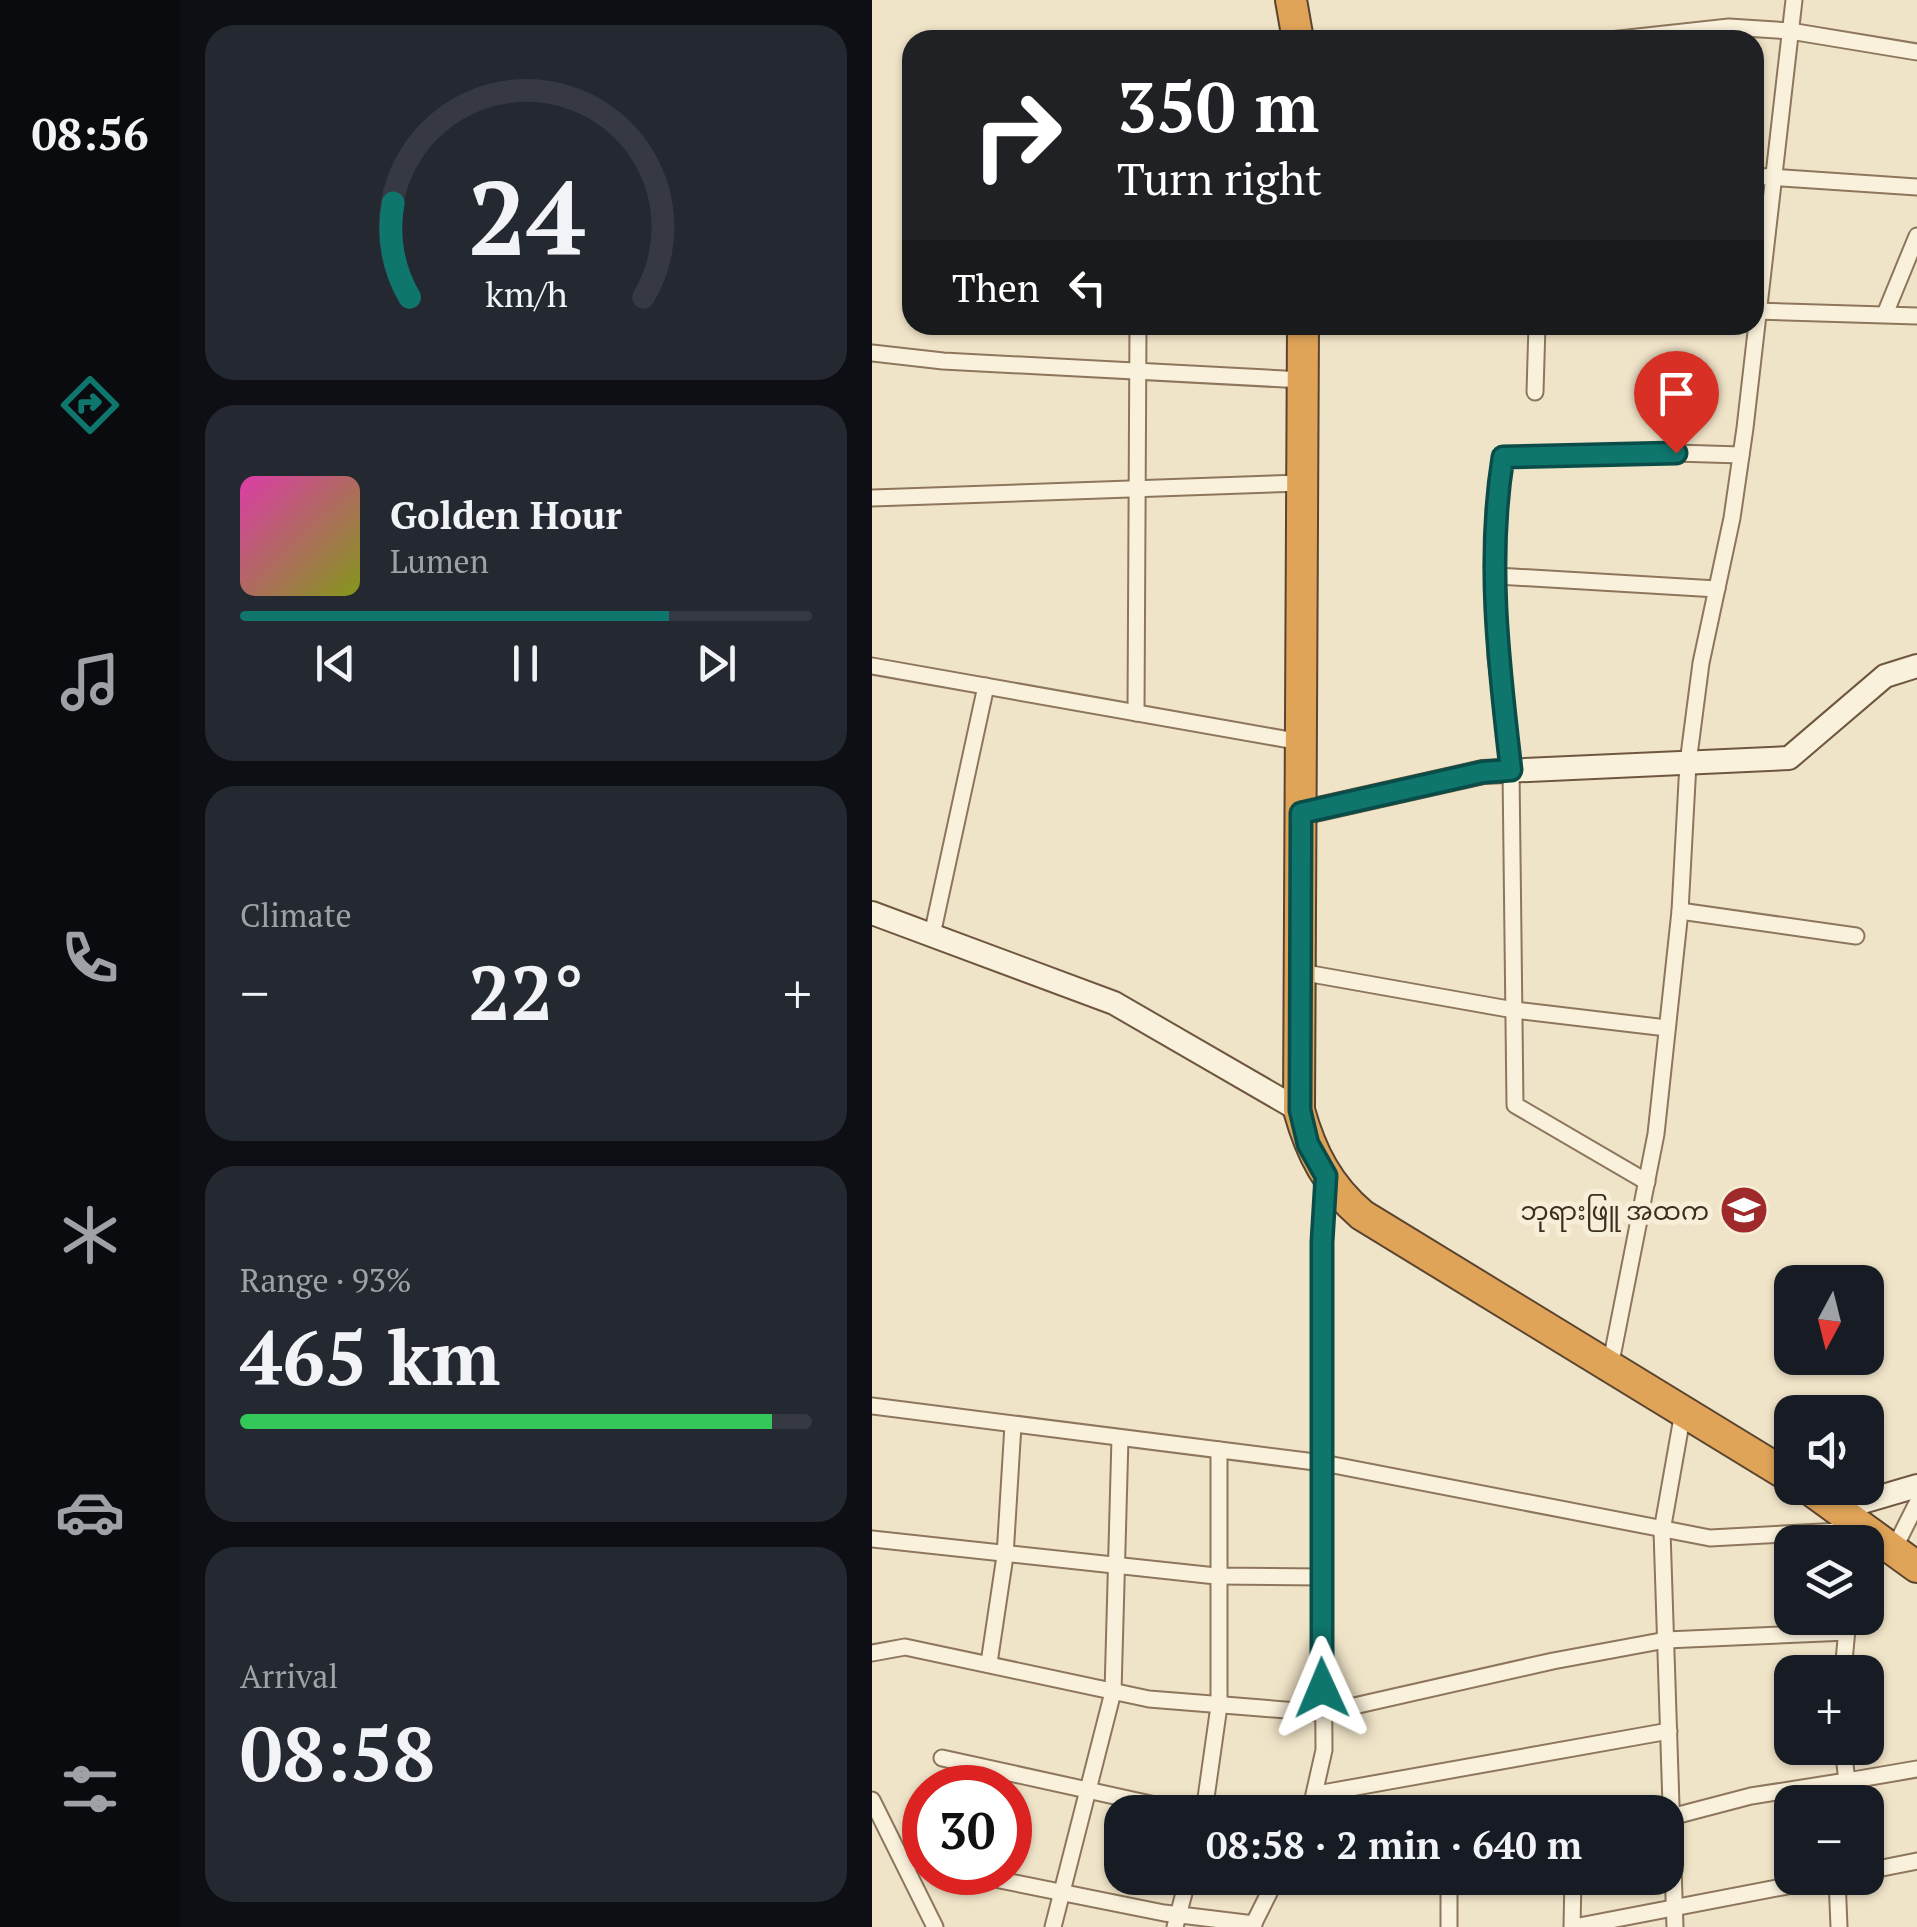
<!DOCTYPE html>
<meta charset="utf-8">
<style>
body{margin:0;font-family:"PT Serif","Noto Sans Myanmar",serif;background:#242831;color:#f1f3f6;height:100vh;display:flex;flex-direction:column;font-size:38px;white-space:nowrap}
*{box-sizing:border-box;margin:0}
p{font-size:32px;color:#9ea1a6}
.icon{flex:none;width:55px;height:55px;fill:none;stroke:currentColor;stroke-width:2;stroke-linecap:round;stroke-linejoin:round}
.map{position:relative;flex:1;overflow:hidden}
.drawer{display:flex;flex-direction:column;gap:25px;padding:25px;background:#0d0f14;width:692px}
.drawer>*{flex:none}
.hud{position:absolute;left:30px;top:30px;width:862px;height:305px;border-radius:30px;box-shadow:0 2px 8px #0004;background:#202124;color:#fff;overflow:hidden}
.needle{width:65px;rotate:187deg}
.buttons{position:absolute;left:902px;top:1265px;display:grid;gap:20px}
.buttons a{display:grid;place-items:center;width:110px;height:110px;border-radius:20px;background:#171b24;box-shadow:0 2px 8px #0004;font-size:50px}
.speed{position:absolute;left:30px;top:1765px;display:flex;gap:20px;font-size:50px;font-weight:700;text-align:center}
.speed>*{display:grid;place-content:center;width:130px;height:130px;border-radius:50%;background:#171b24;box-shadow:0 2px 8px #0004;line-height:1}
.speed .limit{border:15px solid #d22;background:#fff;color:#111}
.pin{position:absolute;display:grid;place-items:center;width:85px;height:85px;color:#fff;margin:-102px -42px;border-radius:50% 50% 50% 0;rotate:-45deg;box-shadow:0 0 10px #0007}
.pin .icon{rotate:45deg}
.me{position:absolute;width:110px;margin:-55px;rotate:359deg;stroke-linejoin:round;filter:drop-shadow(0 0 8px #0008)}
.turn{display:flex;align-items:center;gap:35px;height:210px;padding:0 50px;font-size:45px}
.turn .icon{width:130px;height:130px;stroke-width:2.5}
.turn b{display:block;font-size:70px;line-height:85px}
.then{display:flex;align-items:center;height:95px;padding:0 50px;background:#0003;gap:20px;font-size:38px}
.big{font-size:75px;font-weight:700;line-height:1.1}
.drawer .card{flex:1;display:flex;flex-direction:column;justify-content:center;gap:15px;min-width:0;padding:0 35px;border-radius:30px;background:#242831}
.drawer .dial{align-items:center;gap:0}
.dial svg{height:260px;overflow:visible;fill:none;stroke:#363941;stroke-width:7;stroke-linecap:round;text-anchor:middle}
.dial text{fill:#f1f3f6;stroke:none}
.song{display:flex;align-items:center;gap:30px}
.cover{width:120px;height:120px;border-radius:15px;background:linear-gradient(135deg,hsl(320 70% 55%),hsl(70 70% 35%))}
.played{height:10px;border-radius:5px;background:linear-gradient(90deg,#0f766e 75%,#363941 75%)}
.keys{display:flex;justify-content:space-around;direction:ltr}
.heat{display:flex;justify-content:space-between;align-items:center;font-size:55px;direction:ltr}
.charge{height:15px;border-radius:8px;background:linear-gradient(90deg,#34c759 93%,#363941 0)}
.trip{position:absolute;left:232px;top:1795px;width:580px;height:100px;border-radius:30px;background:#171b24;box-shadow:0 2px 8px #0004;font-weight:700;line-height:100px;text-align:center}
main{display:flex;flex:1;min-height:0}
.tab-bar{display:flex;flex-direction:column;width:180px;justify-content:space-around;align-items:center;background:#090b0e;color:#9ea1a6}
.tab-bar .icon{width:70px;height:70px}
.tab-bar .on{color:#0f766e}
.tab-bar b{font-size:45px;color:#f1f3f6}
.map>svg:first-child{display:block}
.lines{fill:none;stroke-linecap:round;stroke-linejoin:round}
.street-casing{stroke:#8d765c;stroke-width:19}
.secondary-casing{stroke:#6f573f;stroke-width:26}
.highway-casing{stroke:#5b4430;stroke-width:34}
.street{stroke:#faf1dc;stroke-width:15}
.secondary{stroke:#faf1dc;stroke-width:22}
.highway{stroke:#e0a458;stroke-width:30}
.route-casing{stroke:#0a4d48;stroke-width:25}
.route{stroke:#0f766e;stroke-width:18}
.labels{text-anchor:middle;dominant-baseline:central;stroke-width:10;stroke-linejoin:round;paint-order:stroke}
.poi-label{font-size:25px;fill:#3d2e20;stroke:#f7eed8;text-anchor:end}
</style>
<main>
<nav class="tab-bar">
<b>08:56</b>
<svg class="icon on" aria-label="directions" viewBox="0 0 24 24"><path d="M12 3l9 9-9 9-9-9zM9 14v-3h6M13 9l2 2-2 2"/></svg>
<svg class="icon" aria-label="music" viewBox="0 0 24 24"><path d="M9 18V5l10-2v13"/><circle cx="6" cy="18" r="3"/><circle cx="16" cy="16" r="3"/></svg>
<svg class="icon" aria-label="phone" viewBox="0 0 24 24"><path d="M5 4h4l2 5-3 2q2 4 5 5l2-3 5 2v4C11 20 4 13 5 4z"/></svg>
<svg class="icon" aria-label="climate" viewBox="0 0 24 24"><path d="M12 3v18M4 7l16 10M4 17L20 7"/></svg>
<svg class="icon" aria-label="car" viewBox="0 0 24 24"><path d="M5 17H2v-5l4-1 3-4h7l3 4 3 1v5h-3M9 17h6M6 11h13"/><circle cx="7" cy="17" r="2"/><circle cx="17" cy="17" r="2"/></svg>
<svg class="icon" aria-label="filters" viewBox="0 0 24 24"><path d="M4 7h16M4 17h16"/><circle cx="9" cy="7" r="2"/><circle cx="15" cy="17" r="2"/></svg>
</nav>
<section class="drawer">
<div class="card dial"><svg viewBox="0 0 100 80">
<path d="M14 69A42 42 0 1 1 86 69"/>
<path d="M14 69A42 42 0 0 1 9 40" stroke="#0f766e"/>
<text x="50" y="56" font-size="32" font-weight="700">24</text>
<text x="50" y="72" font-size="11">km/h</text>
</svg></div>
<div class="card">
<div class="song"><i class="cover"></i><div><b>Golden Hour</b><p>Lumen</p></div></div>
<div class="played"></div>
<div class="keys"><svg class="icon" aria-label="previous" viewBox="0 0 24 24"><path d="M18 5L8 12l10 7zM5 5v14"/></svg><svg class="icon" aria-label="pause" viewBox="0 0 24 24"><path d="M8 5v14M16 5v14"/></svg><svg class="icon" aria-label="next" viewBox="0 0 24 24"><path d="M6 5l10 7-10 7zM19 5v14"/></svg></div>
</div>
<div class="card"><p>Climate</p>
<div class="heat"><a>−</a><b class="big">22°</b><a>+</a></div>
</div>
<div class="card"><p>Range · 93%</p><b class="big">465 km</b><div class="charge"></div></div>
<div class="card"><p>Arrival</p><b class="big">08:58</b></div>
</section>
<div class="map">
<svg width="1045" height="1927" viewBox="0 0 1045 1927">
<rect width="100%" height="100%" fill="#f0e4c8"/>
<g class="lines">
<g class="street-casing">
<g id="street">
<polyline points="738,40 857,27 918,31 1045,52"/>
<polyline points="882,176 1045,187"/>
<polyline points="882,311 1045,316"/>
<polyline points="1013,314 1045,236"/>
<polyline points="0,353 71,361 431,380"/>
<polyline points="663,392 665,325"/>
<polyline points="0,498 430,483"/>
<polyline points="625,576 845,589"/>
<polyline points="0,666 429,742"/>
<polyline points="264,713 266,325"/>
<polyline points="808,911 984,936"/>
<polyline points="60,935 114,686"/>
<polyline points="428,972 642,1010 795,1028"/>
<polyline points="775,1182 643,1105 639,770 624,657 624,498 631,457 771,452 869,455"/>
<polyline points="738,1367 784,1134 808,911 816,763 829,663 860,518 873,428 922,0"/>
<polyline points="0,1406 451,1463 838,1538 988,1530"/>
<polyline points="0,1539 344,1576 451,1577"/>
<polyline points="1022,1549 1045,1503"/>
<polyline points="0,1653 33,1647 277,1699 451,1713 681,1661 794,1640 975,1632"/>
<polyline points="117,1663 133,1556 141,1425"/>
<polyline points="971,1672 976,1618"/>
<polyline points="70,1758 315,1812"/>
<polyline points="445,1794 797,1731"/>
<polyline points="0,1800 63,1927"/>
<polyline points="977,1802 975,1781 1045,1769"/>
<polyline points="332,1812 347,1706 347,1450"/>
<polyline points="438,1812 452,1750 449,1242 453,1179"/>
<polyline points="795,1818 879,1796 975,1781 971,1748"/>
<polyline points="29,1858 52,1864"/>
<polyline points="995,1871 1045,1861"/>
<polyline points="88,1872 292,1913 382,1924"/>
<polyline points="965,1878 967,1927"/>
<polyline points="401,1886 479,1878"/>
<polyline points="181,1927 241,1692 248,1438"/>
<polyline points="303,1927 316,1878"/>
<polyline points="380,1927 403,1881"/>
<polyline points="577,1927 577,1878"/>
<polyline points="700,1927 701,1878"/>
<polyline points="702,1927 957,1878"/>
<polyline points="803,1927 790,1531 811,1412"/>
</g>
</g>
<g class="secondary-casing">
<g id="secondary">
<polyline points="429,813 611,772 917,758 1013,676 1045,666"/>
<polyline points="0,913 242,1003 427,1110"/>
<polyline points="970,1508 1045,1486"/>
</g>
</g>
<g class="highway-casing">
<g id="highway">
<polyline points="419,0 426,40"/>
<path d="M 431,325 L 427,1110 C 439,1153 456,1186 490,1215 L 920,1478"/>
<polyline points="936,1488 1045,1567"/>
</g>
</g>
<use href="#street" class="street"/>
<use href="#secondary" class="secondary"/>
<use href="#highway" class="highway"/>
</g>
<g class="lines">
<g class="route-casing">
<path id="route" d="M 450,1688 L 450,1242 L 454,1176 L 436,1144 L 428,1110 L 429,813 L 611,772 L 639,770 C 627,666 614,561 631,457 L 804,453"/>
</g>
<use href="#route" class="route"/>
</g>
<defs>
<g id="school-disc" transform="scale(2.5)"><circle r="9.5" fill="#9e2a2b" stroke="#f7eed8"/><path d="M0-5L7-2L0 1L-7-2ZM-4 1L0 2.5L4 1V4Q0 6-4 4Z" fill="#fff"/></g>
</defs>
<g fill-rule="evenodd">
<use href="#school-disc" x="872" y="1210"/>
</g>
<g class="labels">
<g class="poi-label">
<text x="837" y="1210">ဘုရားဖြူ အထက</text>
</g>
</g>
</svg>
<div class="buttons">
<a><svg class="needle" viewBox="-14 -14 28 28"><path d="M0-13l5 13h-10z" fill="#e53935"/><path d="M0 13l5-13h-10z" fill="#9ea1a6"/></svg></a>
<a><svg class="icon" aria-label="sound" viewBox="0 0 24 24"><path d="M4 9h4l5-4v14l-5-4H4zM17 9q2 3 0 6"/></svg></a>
<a><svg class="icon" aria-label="layers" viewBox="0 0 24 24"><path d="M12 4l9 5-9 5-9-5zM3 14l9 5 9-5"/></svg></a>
<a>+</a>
<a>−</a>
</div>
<div class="speed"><div class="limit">30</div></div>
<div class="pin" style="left:804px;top:453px;background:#d93025"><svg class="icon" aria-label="arrive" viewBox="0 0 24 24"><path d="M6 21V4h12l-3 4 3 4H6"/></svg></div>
<svg class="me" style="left:450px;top:1688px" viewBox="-20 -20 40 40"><path d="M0-17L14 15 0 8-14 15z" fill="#0f766e" stroke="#fff" stroke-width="4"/></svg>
<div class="trip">08:58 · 2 min · 640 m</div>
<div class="hud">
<div class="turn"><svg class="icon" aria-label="right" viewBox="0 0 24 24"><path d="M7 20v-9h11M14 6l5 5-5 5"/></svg><div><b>350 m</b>Turn right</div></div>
<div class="then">Then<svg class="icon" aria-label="left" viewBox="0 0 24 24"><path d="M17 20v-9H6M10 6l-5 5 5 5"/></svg></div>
</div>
</div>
</main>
